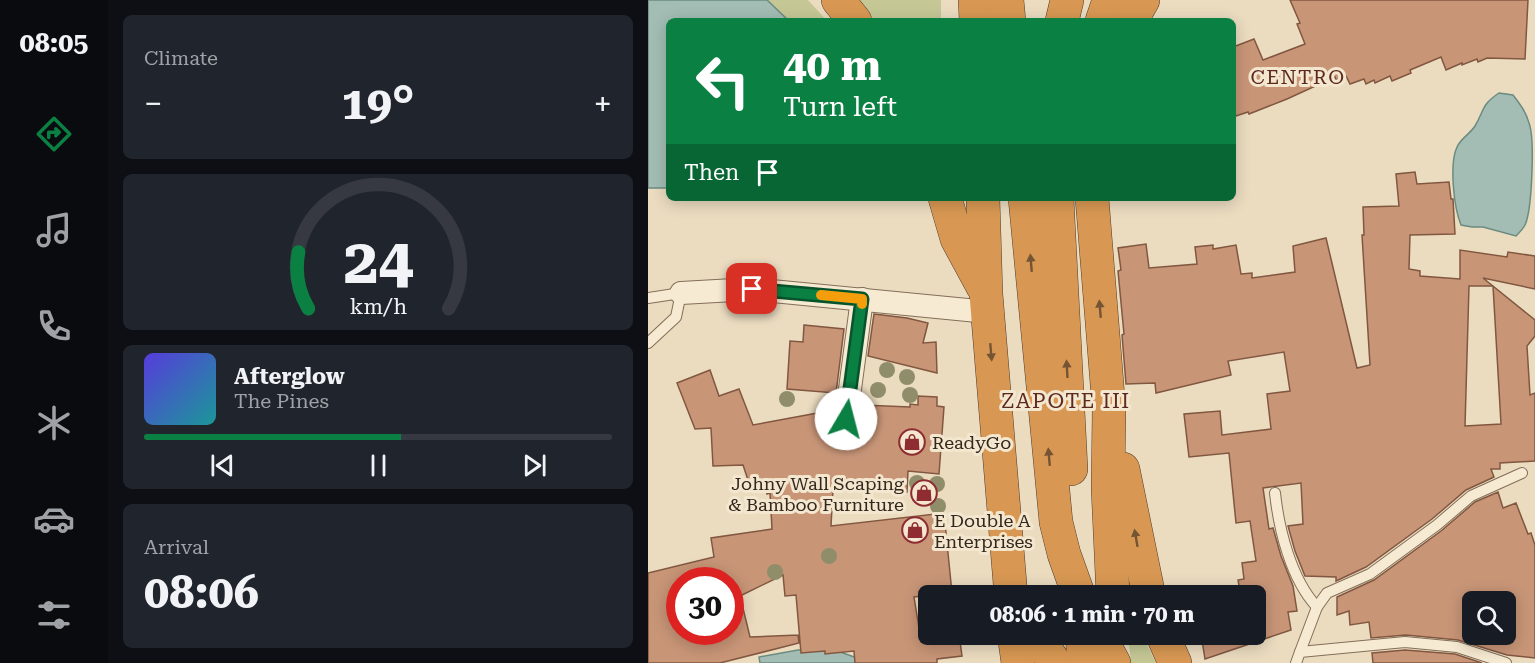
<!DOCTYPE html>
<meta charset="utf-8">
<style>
body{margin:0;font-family:"Roboto Serif",serif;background:#20242c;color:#f1f3f6;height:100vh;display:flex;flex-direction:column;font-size:22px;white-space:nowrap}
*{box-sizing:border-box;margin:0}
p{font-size:20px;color:#9ea1a6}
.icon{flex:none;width:33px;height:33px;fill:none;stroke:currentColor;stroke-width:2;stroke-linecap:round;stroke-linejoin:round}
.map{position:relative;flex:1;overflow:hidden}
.panel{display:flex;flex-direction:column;gap:15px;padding:15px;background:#0d0f14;width:540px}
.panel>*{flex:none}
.hud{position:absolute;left:18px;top:18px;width:570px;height:183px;border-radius:9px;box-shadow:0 3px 15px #0003;background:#0b8043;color:#fff;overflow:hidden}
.controls{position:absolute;left:814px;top:591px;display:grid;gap:12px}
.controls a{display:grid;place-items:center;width:54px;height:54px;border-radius:9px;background:#171b24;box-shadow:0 3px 15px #0003;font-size:30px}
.speed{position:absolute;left:18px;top:567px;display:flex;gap:12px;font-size:30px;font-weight:700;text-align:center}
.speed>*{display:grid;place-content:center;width:78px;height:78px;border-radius:50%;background:#171b24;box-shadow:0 3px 15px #0003;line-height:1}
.speed .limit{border:9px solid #d22;background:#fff;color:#111}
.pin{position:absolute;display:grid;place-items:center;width:51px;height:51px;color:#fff;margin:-26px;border-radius:12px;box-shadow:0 3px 9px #0006}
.me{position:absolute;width:66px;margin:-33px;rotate:8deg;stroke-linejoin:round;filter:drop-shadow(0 0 4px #0008)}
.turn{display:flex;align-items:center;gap:21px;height:126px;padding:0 18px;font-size:27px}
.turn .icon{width:78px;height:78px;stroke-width:2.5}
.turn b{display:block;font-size:42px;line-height:51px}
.then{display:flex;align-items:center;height:57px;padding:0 18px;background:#0003;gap:12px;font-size:22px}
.big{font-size:45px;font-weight:700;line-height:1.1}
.panel .card{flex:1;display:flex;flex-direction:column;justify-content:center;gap:9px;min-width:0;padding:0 21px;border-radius:9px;background:#20242c}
.panel .dial{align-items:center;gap:0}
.dial svg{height:156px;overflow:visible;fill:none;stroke:#363941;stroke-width:7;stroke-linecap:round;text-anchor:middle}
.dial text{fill:#f1f3f6;stroke:none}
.song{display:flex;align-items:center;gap:18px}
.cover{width:72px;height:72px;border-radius:9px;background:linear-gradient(135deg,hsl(250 70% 55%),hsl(180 70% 35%))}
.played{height:6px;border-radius:3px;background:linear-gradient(90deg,#0b8043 55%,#363941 55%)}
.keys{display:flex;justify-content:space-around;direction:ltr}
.heat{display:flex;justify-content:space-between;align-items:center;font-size:33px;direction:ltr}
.trip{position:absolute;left:270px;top:585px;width:348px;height:60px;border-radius:9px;background:#171b24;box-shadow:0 3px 15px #0003;font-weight:700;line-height:60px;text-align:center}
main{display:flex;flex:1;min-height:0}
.dock{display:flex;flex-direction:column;width:108px;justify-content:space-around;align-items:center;background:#090b0e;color:#9ea1a6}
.dock .icon{width:42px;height:42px}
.dock .current{color:#0b8043}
.dock b{font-size:27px;color:#f1f3f6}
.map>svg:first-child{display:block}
.green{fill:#c5c895}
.water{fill:#a3bdb4;stroke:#6b8b81;stroke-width:1.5}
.building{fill:#c89577;stroke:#815740;stroke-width:1.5;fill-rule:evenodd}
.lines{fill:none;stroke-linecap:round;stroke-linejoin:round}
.lane-casing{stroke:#836e59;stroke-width:12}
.street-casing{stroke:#836e59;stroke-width:24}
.highway-casing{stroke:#513c2d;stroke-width:34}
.lane{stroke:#f7ead2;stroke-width:10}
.street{stroke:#f7ead2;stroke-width:22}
.highway{stroke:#d89853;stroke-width:33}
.tree{fill:#908e6a}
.oneway{fill:#755433}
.route-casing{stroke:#07532c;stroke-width:15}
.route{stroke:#0b8043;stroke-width:10}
.slow{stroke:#f59e0b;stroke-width:10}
.labels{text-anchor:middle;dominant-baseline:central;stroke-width:6;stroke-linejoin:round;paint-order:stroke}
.poi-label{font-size:18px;fill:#33271d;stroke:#f3e7cf;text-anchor:start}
.neighbourhood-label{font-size:20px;letter-spacing:1.5px;fill:#5e291e;stroke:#f3e7cf}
.quarter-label{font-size:21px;letter-spacing:1.5px;fill:#5e291e;stroke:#f3e7cf}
</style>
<main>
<nav class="dock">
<b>08:05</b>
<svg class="icon current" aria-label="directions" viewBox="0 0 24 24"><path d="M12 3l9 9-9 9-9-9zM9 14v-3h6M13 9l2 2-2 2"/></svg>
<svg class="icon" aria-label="music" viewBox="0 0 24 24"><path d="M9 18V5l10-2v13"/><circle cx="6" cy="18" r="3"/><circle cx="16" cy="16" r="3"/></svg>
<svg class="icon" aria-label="phone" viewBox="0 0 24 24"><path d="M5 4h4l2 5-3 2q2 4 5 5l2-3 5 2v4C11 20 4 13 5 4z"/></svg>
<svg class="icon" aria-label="climate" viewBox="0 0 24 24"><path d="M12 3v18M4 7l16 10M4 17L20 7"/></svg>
<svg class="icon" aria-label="car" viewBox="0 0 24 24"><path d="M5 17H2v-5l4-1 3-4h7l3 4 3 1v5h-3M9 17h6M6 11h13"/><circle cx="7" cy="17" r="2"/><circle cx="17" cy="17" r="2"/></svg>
<svg class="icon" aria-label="filters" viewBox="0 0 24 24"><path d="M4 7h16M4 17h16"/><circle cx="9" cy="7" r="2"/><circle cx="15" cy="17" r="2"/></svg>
</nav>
<section class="panel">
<div class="card"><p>Climate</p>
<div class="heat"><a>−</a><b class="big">19°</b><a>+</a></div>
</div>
<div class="card dial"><svg viewBox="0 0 100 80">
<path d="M14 69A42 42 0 1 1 86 69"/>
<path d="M14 69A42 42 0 0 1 9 40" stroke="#0b8043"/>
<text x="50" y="56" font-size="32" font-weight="700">24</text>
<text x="50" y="72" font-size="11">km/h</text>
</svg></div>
<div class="card">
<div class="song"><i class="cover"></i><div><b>Afterglow</b><p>The Pines</p></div></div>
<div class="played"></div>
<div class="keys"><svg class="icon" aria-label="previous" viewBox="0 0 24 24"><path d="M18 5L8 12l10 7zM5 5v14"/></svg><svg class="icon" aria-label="pause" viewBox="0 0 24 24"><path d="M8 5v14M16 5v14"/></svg><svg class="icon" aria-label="next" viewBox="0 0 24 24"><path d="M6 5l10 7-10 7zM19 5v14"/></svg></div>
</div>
<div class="card"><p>Arrival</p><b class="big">08:06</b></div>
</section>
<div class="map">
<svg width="887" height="663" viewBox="0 0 887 663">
<rect width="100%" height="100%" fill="#ebdcc0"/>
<g class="green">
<polygon points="119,0 160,0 179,21 141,21"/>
<polygon points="202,0 293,0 293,21 219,21"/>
<polygon points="480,635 494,635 508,663 483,663"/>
</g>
<g class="water">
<polygon points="0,0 119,0 141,21 21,21 21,188 0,188"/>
<path d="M 851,93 L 865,95 C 872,104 878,112 881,123 C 887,139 884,210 877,225 C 875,229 871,233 868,236 L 835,227 L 824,227 L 813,225 C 806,208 801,164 809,147 C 813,138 822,134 827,126 C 837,109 833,105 851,93 Z"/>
<polygon points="181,648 223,663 112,663 111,657 150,650"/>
</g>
<g class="building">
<polygon points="642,0 880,0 877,59 839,58 830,62 829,59 814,65 814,63 798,70 793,57 762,70 763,73 744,81 742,76 727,83 726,80 718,84 716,79 702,84 698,76 688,80 687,77 639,99 601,114 600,112 585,117 585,47 606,39 615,60 657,44 649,24 652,23"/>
<path d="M 767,172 L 769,184 L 801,182 L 803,199 L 805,199 L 807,234 L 762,235 L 761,269 L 772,271 L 772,276 L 812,279 L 812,250 L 859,257 L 860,252 L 887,256 L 887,289 L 835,278 L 887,320 L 887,336 L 879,346 L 882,395 L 887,393 L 887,461 L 852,463 L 852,469 L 843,469 L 846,477 L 818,490 L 784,519 L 718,567 L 688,581 L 688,577 L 657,576 L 647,551 L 640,526 L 655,524 L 653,483 L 615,488 L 621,529 L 625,528 L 633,556 L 645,586 L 649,611 L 640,612 L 643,630 L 557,659 L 553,634 L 611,634 L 608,596 L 593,596 L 590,580 L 596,579 L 594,563 L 608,561 L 602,521 L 588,523 L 581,453 L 541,457 L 536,414 L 572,411 L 574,435 L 623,429 L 619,394 L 642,391 L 636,352 L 580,361 L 583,375 L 508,393 L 507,383 L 478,384 L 474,335 L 476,334 L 470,271 L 473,270 L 470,248 L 498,244 L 501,268 L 549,264 L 547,247 L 565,245 L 565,249 L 588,245 L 593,274 L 604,273 L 604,278 L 647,272 L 645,246 L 678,238 L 709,368 L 722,365 L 714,235 L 716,235 L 715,207 L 751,206 L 748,174 ZM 821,286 L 845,286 L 853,424 L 817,426 Z"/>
<polygon points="226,314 259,318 280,323 275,343 288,342 289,373 220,356"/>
<polygon points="156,325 196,329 188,393 139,389 142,341 155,342"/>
<path d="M 62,370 L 71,396 L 91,389 L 105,425 L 186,410 L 185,424 L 189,429 L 196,432 L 203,432 L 208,428 L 211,421 L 214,405 L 262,407 L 262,404 L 270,405 L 270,396 L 289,397 L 289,406 L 296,407 L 291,474 L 260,471 L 259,492 L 185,489 L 183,526 L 296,513 L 304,593 L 266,597 L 272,634 L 311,634 L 314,656 L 289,659 L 289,663 L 207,663 L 206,651 L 177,654 L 177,651 L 153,653 L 148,595 L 137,596 L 135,575 L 92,596 L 102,637 L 150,635 L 151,643 L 72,663 L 0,663 L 0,573 L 66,557 L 63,538 L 124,529 L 122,493 L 119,494 L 117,483 L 103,489 L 95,465 L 65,466 L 63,428 L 47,429 L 29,383 ZM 32,580 L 82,580 L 82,632 L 32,632 Z"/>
<path d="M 850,492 L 855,508 L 868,503 L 880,534 L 883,533 L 887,545 L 887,658 L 859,655 L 810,640 L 758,635 L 723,638 L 721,622 L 702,625 L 701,611 L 689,615 L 689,597 L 726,580 L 793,531 L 827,502 ZM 825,602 L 858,602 L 858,634 L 825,634 Z"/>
<polygon points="757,650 807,654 834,663 725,663 724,653"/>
</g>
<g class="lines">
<g class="lane-casing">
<g id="lane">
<polyline points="0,298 33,293 28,317 0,343"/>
<path d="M 627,493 C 631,530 643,579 669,607"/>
<polyline points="652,652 669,607 679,593 722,574 789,525 823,496 874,473"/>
<polyline points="648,663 652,652 757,642 809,647 858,663"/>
</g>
</g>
<g class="street-casing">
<g id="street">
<polyline points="33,293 104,289 340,312"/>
<polyline points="198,419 214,299"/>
</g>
</g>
<g class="highway-casing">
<g id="highway">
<polyline points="190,0 207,21"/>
<polyline points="327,0 328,21"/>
<polyline points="359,0 361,21"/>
<polyline points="414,21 419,0"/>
<polyline points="454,21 461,0"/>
<polyline points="483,21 495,0"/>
<polyline points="297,198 309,239 335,287"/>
<polyline points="335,198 338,294 363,596"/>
<polyline points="377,198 408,522 416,554 431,596"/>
<polyline points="409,198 423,469"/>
<polyline points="444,198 461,409 460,489 465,596"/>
<polyline points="475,469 501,596"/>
<polyline points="366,634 370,663"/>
<polyline points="387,634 407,663"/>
<polyline points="434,634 436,663"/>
<polyline points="450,634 466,663"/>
<polyline points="514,634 527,663"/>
</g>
</g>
<use href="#lane" class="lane"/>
<use href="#street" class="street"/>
<use href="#highway" class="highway"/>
</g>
<g class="tree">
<circle cx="239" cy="370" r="8"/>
<circle cx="259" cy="377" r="8"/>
<circle cx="230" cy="390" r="8"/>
<circle cx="262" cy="395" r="8"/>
<circle cx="139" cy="399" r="8"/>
<circle cx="269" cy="483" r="8"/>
<circle cx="289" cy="484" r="8"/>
<circle cx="290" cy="506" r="8"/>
<circle cx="181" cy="556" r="8"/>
<circle cx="127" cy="572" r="8"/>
</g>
<defs><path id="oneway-solid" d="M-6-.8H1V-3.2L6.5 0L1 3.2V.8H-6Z" transform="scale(1.5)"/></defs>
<g class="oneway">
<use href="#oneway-solid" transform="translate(383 263) rotate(-95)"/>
<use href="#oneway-solid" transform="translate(452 309) rotate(-95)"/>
<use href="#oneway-solid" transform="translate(343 352) rotate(85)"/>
<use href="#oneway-solid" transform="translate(419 369) rotate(-93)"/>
<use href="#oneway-solid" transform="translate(401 457) rotate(-95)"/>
<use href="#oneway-solid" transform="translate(488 538) rotate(-100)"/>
</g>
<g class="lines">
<g class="route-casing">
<polyline id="route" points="104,289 214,299 198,419"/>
</g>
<use href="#route" class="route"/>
<polyline class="slow" points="173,295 214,299 214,304"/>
</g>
<defs>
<g id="shop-ring" transform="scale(1.35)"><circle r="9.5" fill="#f3e7cf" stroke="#8f2c31" stroke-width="1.5"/><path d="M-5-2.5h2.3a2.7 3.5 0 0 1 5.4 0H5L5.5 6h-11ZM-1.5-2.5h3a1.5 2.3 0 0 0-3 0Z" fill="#8f2c31"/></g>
</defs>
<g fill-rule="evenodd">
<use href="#shop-ring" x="264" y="442"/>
<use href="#shop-ring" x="276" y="493"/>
<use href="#shop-ring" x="267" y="530"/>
</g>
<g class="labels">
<g class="poi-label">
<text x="284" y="442">ReadyGo</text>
<text x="256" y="483" text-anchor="end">Johny Wall Scaping<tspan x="256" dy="21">&amp; Bamboo Furniture</tspan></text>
<text x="286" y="520">E Double A<tspan x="286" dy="21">Enterprises</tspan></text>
</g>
<g class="neighbourhood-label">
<text x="650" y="77">CENTRO</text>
</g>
<g class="quarter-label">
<text x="418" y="401">ZAPOTE III</text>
</g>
</g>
</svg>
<div class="controls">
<a><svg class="icon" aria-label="search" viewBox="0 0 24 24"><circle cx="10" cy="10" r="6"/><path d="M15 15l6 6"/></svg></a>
</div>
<div class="speed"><div class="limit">30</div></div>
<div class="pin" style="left:104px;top:289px;background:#d93025"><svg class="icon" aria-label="arrive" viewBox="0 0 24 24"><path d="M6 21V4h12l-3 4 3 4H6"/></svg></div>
<svg class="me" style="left:198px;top:419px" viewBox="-20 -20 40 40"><circle r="19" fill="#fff"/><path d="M0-13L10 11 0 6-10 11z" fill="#0b8043"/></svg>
<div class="trip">08:06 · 1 min · 70 m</div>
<div class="hud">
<div class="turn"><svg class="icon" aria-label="left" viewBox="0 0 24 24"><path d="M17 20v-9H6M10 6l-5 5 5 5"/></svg><div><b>40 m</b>Turn left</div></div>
<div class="then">Then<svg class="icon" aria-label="arrive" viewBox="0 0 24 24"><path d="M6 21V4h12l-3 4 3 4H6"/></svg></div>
</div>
</div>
</main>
